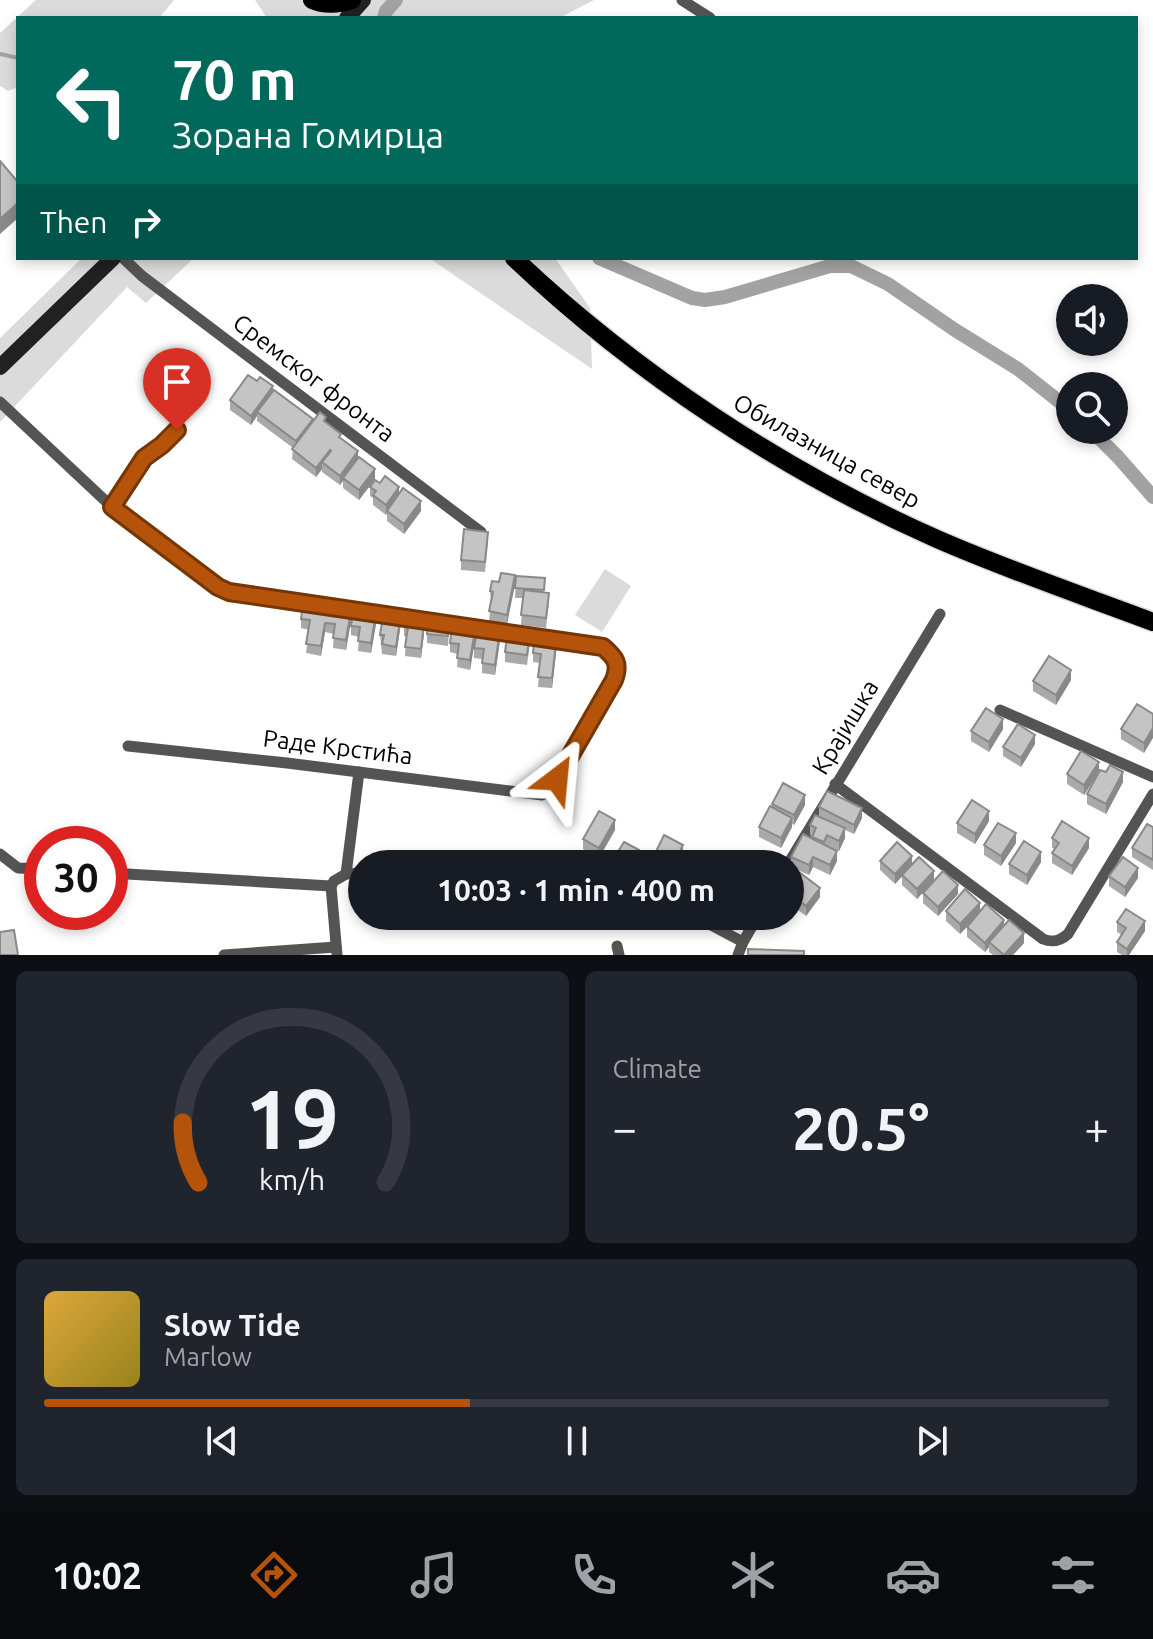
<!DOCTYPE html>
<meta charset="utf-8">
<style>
body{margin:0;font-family:Ubuntu,sans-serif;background:#20242c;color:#f1f3f6;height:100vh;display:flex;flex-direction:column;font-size:30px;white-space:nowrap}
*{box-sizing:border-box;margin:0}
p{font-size:26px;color:#9ea1a6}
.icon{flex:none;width:44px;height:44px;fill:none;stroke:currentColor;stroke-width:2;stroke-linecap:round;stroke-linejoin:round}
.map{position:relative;height:955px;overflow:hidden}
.sheet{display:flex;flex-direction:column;gap:16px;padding:16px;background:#0d0f14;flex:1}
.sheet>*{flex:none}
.guide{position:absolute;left:16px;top:16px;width:1122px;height:244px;border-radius:0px;box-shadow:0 4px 12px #0003;background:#00695c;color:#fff;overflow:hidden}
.controls{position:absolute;left:1056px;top:284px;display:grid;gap:16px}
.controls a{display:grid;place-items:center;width:72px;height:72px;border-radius:50%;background:#171b24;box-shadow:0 4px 12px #0003;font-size:40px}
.speed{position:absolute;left:24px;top:826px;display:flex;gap:16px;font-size:40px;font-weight:700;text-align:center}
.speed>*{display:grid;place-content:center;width:104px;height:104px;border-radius:50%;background:#171b24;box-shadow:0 4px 12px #0003;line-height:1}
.speed .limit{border:12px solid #d22;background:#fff;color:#111}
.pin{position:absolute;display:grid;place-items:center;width:68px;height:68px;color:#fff;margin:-82px -34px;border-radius:50% 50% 50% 0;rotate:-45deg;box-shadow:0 0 8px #0007}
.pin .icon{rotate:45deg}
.me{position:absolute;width:88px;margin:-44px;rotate:29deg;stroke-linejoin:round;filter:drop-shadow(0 0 6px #0008)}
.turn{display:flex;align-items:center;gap:28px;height:168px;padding:0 24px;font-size:36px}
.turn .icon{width:104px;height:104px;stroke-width:2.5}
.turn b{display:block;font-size:56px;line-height:68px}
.then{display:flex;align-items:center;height:76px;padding:0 24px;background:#0003;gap:16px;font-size:30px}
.big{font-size:60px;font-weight:700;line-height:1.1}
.sheet .tile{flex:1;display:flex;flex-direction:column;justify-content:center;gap:12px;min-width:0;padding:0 28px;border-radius:12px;background:#20242c}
.sheet .dial{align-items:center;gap:0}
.dial svg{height:208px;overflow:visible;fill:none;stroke:#363941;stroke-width:7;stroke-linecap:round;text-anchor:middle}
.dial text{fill:#f1f3f6;stroke:none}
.song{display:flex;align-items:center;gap:24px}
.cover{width:96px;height:96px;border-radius:12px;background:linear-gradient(135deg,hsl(40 70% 55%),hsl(50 70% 35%))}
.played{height:8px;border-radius:4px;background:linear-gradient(90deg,#b45309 40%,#363941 40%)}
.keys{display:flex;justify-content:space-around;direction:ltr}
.heat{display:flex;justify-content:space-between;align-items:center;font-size:44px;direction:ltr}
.sheet .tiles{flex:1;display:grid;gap:16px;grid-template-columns:1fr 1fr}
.tile:last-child{grid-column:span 2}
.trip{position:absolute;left:348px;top:850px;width:456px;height:80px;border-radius:40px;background:#171b24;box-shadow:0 4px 12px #0003;font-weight:700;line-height:80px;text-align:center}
.tabs{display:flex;height:128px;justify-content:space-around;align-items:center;background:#090b0e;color:#9ea1a6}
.tabs .icon{width:56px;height:56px}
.tabs .active{color:#b45309}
.tabs b{font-size:36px;color:#f1f3f6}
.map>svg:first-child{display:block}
.green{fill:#dbdbdb}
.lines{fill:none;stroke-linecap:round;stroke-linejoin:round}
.stream{stroke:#a2a2a2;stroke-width:4}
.canal{stroke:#a2a2a2;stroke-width:14}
.primary-casing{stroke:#dbdbdb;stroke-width:21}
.street{stroke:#545454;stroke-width:11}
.secondary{stroke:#212121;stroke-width:16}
.primary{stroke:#000;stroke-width:18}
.wall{fill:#a9a9a9}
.shaded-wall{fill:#898989}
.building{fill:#c4c4c4;stroke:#898989;stroke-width:2}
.route-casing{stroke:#753606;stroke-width:20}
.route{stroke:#b45309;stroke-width:14}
.labels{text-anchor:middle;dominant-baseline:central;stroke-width:7;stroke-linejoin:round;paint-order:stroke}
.street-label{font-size:24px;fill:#000;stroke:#fff}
</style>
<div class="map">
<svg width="1153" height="955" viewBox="0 0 1153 955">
<rect width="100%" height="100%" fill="#fff"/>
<g class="green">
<polygon points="36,0 174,0 159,18 18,18 18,87 8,91 0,86 0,33"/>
<polygon points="255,0 594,0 559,18 267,18"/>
<polygon points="82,258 194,258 146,303 127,287 0,422 0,338"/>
<polygon points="429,258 555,258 590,308 592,369"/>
<polygon points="605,569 631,586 602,632 575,615"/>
</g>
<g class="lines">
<polyline class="stream" points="0,54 18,58"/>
<g class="canal">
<polyline points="384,18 386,11 396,0"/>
<polyline points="599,258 692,298 705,300 725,297 830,266 851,266 888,284 955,330 1018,369 1070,410"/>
<polyline points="1091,430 1118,457 1153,497"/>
</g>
<g class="primary-casing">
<g id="primary">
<path d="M 312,0 C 326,6 338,4 352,0"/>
<path d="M 514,258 C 635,373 785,472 937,539 C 1008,570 1081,595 1153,622"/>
</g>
</g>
<g class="street">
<polyline points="682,0 710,18"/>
<polyline points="123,258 142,276 481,532"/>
<polyline points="0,402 112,507 218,587 229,592 317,605"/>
<polyline points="112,507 144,458 162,445 177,430"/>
<polyline points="1000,710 1153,777"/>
<path d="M 128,746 L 287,763 L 542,795 L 549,791 L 557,779 L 617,670 C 615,659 611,654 603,647 L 362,612"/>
<path d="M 835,784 L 1043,939 C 1053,943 1060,941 1068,934 L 1153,794"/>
<polyline points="0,854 18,868 42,869"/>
<polyline points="538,864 575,862 590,864"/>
<polyline points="788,864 940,614"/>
<polyline points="110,873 331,886 337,955"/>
<polyline points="346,874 362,873"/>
<polyline points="331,886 334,881 346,874 359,772"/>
<polyline points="694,916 743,942"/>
<polyline points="617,946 619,955"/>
<polyline points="224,955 336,947"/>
<polyline points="738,955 743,942 758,916"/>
</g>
<g class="secondary">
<polyline points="347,18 363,0"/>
<polyline points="0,367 113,258"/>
</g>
<use href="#primary" class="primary"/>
</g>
<g class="wall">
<polygon points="273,391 313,422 326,423 375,479 359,500 343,488 343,480 340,485 322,472 322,469 316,477 292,459 293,448 257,421 257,416 251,425 230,410 230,400"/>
<polygon points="370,487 399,493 421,511 404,534 387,521 387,514 386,515 373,505 373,498 370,496"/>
<polygon points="488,542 485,572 461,570 461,560"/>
<polygon points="515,575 507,624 489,621 491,601 490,591 499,582"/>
<polygon points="516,576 545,578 544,593 549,603 546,628 521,625 523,598 515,598"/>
<polygon points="352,615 346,650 333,648 334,634 325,632 321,656 306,653 309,630 301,628 301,619"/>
<polygon points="377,618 371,653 358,651 359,637 351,635 351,626"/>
<polygon points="401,623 396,656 382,654 380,635"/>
<polygon points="425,625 421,658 405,656 406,637 404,636 404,627"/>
<polygon points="449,630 448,646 427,643 427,634"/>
<polygon points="476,634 470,670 457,667 458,654 450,652 450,643"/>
<polygon points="500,640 495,675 482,673 482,659 474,658 474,648"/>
<polygon points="530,643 527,665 505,662 505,652"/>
<polygon points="557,644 552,688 538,687 540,663 533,662 533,653"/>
<polygon points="1071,680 1056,705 1033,691 1033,681"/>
<polygon points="1153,714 1144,753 1121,739 1121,729"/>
<polygon points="1003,729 989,752 971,741 971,731"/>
<polygon points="1035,744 1021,767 1003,756 1003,747"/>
<polygon points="1099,772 1084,795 1067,784 1067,774"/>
<polygon points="1106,772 1123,782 1106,814 1087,804 1087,794"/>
<polygon points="772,804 805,805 794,825 792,824 792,827 781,848 759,837 759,827 772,807"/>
<polygon points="819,807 862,818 854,834 845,830 845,838 839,851 827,845 827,846 837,861 830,875 813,867 809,875 791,867 791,857 812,839 813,836 810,835 810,825 819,817"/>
<polygon points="989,821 975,844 957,833 957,823"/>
<polygon points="1153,827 1153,870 1132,857 1132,848"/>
<polygon points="615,830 599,858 583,849 583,839"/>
<polygon points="1052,838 1089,848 1072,875 1052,863 1052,853 1055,849 1052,848"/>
<polygon points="1016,843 1001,866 984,855 984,845"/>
<polygon points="616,855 639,860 637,864 616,864"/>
<polygon points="880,861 912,865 934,880 917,899 902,885 902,876 895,884 880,870"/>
<polygon points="1041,862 1027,885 1009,874 1009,864"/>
<polygon points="790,876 820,897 806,916 790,904"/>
<polygon points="1109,876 1138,878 1125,897 1109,886"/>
<polygon points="923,893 958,894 938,916 923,903"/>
<polygon points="946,911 980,911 1004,926 1024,943 1013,955 993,955 989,952 989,947 985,952 967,937 967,927 960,934 946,921"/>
<polygon points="715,916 733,916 728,924"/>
<polygon points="1117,922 1145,931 1129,955 1122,955 1117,952 1117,942 1122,935 1117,932"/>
</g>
<g class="shaded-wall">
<polygon points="18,203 18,218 0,234 0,219"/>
<polygon points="273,386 273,395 257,412 257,416 251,425 251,416"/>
<polygon points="330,450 330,459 322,462 322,469 316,477 316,468"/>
<polygon points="358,451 358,460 340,485 340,476"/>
<polygon points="375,469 375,479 359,500 359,490"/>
<polygon points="399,487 399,496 387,511 386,515 386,505"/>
<polygon points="421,501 421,511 404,534 404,524"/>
<polygon points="515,575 515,585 507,624 507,615"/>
<polygon points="352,605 352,615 346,650 346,640"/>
<polygon points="377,608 377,618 371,653 371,643"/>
<polygon points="401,613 401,623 396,656 396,647"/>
<polygon points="425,616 425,625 421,658 421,649"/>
<polygon points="325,623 325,632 321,656 321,646"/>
<polygon points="476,625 476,634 470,670 470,660"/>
<polygon points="500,630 500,640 495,675 495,665"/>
<polygon points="557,635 557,644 552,688 552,678"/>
<polygon points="1071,670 1071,680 1056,705 1056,695"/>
<polygon points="1003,719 1003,729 989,752 989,742"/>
<polygon points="1153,728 1153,738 1144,753 1144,743"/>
<polygon points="1035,735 1035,744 1021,767 1021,758"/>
<polygon points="1099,762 1099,772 1084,795 1084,785"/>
<polygon points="1123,772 1123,782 1106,814 1106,804"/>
<polygon points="805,795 805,805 794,825 794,815"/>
<polygon points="862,808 862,818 854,834 854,825"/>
<polygon points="989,811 989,821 975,844 975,834"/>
<polygon points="792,818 792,827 781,848 781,838"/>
<polygon points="615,820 615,830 599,858 599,848"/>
<polygon points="845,828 845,838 839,851 839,841"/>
<polygon points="1016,833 1016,843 1001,866 1001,856"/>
<polygon points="1089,838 1089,848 1072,875 1072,866"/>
<polygon points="683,845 683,854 679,864 674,864"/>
<polygon points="639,850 639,860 637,864 632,864"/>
<polygon points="837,851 837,861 830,875 830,865"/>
<polygon points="1041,852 1041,862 1027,885 1027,875"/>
<polygon points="912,856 912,866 895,884 895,874"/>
<polygon points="813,857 813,867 809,875 809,865"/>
<polygon points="1138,868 1138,878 1125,897 1125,887"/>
<polygon points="934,871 934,880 917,899 917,889"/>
<polygon points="958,885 958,894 938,916 938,907"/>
<polygon points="820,888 820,897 806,916 806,906"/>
<polygon points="980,903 980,912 960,934 960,924"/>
<polygon points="1004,920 1004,930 989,942 989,947 985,952 985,943"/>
<polygon points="1145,921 1145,931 1129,955 1127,955 1127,949"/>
<polygon points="1024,933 1024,943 1013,955 1005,955"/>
</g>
<g class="building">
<polygon points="0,161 18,182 18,203 0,219"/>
<polygon points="248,375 257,381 260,377 273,386 251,416 230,400"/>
<polygon points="274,390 313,419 296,441 257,412"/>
<polygon points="320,412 326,417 324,421 341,434 339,437 358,451 340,476 322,462 331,451 330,450 316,468 292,449"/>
<polygon points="359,457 375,469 359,490 343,478"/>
<polygon points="385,476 399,487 386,505 373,495 376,491 370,487 375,480 380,483"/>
<polygon points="403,488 421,501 404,524 387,511"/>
<polygon points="464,529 488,532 485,562 461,560"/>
<polygon points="501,573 515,575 507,615 489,611 493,592 490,591 492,581 499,582"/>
<polygon points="516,576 545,578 544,590 515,588"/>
<polygon points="524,590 549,593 546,618 521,615"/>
<polygon points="304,597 352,605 346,640 333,638 335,624 325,623 321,646 306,644 310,620 301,619"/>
<polygon points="354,604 377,608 371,643 358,641 360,627 351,626"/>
<polygon points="384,610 401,613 396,647 382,644 384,635 380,635"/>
<polygon points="406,613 425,616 421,649 405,647 408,627 404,627"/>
<polygon points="435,619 449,620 448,636 427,634 428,623 434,624"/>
<polygon points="453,621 476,625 470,660 457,658 459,644 450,643"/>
<polygon points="478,626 500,630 495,665 482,663 484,649 474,648"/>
<polygon points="508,630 530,633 527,655 505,652"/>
<polygon points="535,632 557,635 552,678 538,677 541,654 533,653"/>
<polygon points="1049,656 1071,670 1056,695 1033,681"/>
<polygon points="1137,704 1153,714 1153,728 1144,743 1121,729"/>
<polygon points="986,708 1003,719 989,742 971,731"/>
<polygon points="1018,724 1035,735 1021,758 1003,747"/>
<polygon points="1081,751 1099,762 1084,785 1067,774"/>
<polygon points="1110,765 1123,772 1106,804 1087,794 1100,770 1106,772"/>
<polygon points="783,783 805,795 794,815 772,804"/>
<polygon points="827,791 862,808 854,825 819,807"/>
<polygon points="972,800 989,811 975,834 957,823"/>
<polygon points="770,806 792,818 781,838 759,827"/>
<polygon points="599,811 615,820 599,848 583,839"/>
<polygon points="815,815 845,828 839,841 827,835 824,842 812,837 816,828 810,825"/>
<polygon points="1062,821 1089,838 1072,866 1052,853 1059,843 1052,838"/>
<polygon points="998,823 1016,833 1001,856 984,845"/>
<polygon points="1147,824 1153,827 1153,860 1132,848"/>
<polygon points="803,834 837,851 830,865 813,857 809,865 791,857"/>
<polygon points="664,835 683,845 674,864 650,864"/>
<polygon points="1024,841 1041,852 1027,875 1009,864"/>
<polygon points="624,842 639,850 632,864 616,855"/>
<polygon points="897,842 912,856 895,874 880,861"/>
<polygon points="919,857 934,871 917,889 902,875"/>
<polygon points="1123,857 1138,868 1125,887 1109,876"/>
<polygon points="795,869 820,888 806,906 790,894 790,876"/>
<polygon points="943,871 958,885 938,907 923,893"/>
<polygon points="965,889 980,903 960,924 946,911"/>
<polygon points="986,904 1004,920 985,943 967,927"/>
<polygon points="1126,909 1145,921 1127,949 1117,942 1126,928 1117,922"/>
<polygon points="1009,920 1024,933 1004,955 989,942"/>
<polygon points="14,930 18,955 0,955 0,932"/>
<polygon points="748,949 804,951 804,955 748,955"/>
</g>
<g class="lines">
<g class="route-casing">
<path id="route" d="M 177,430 L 162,445 L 144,458 L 112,507 L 218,587 L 229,592 L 603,647 C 616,658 620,664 614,680 L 557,779"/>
</g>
<use href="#route" class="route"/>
</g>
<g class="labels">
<g class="street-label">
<text transform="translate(314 378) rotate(37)">Сремског фронта</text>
<text transform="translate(827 451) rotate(29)">Обилазница север</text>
<text transform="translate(845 727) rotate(-59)">Крајишка</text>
<text transform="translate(338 747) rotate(7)">Раде Крстића</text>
</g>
</g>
</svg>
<div class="controls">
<a><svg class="icon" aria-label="sound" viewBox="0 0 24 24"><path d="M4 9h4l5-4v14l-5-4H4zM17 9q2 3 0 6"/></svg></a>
<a><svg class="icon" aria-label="search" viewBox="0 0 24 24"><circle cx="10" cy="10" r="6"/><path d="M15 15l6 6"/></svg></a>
</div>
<div class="speed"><div class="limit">30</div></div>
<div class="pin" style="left:177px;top:430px;background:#d93025"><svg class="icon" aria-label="arrive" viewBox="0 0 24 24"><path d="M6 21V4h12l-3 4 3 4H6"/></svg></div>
<svg class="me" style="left:557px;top:779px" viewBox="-20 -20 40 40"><path d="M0-17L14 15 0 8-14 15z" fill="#b45309" stroke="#fff" stroke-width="4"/></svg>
<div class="trip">10:03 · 1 min · 400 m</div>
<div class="guide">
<div class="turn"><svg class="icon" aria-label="left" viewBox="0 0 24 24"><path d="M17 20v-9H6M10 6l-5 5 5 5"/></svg><div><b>70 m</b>Зорана Гомирца</div></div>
<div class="then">Then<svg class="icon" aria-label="right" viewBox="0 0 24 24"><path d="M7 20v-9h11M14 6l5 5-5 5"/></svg></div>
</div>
</div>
<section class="sheet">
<div class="tiles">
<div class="tile dial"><svg viewBox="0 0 100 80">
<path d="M14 69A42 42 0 1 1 86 69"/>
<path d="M14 69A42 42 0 0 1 8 46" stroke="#b45309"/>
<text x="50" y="56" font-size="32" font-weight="700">19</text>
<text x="50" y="72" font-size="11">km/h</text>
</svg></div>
<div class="tile"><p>Climate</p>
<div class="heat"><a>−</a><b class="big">20.5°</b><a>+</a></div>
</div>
<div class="tile">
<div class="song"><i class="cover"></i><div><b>Slow Tide</b><p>Marlow</p></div></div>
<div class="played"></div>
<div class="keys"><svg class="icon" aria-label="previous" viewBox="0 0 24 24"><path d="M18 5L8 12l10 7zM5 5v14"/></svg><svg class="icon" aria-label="pause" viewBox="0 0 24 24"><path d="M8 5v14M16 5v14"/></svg><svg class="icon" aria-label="next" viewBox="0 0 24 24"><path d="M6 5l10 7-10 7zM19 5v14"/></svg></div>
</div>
</div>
</section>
<nav class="tabs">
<b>10:02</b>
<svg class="icon active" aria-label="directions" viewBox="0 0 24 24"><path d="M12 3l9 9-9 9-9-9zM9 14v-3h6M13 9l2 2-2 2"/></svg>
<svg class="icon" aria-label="music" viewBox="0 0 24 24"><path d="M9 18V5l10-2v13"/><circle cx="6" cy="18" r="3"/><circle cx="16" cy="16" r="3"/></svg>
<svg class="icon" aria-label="phone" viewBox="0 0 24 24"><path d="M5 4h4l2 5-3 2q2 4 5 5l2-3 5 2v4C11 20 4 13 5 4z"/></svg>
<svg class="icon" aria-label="climate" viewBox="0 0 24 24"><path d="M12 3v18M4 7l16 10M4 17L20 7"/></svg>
<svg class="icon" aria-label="car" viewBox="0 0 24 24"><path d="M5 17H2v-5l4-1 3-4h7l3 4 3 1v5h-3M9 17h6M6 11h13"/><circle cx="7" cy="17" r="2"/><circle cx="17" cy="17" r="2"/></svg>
<svg class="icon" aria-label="filters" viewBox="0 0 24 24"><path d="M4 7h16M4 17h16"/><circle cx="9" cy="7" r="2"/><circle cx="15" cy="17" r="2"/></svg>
</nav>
